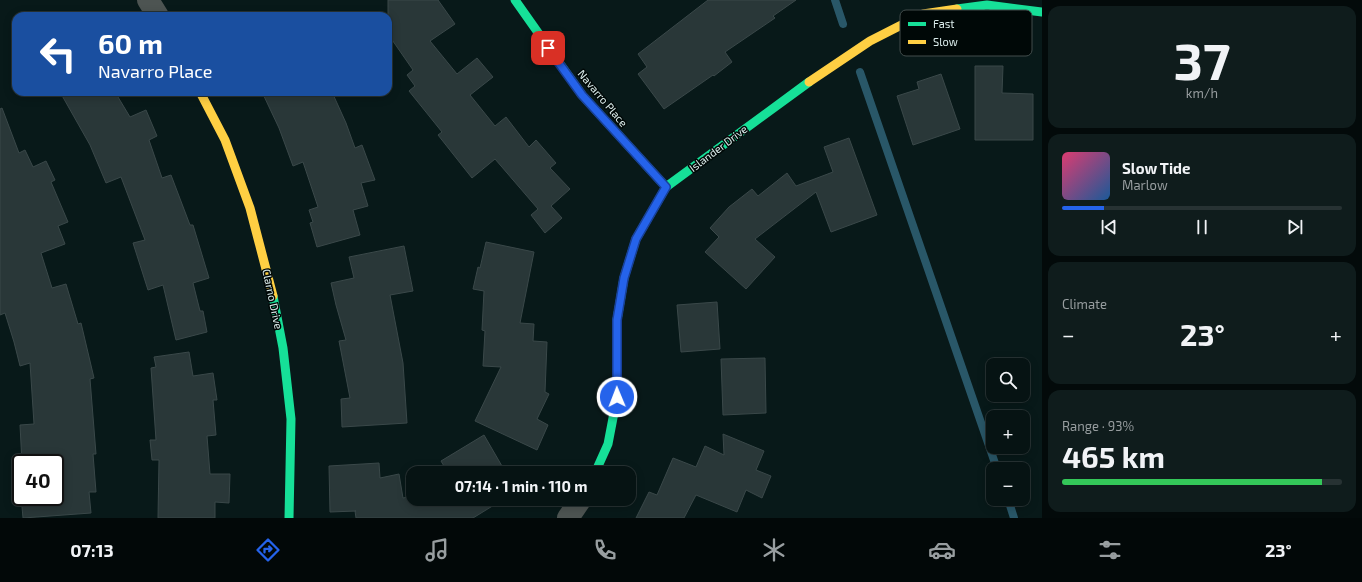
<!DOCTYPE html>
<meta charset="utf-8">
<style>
body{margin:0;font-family:"Exo 2",sans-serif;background:#0f1c1c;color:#f1f3f6;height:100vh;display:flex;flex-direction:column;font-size:15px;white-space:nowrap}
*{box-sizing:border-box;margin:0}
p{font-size:13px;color:#989ea0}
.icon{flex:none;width:22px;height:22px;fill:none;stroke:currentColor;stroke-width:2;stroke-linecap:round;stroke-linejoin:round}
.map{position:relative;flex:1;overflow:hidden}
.drawer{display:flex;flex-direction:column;gap:6px;padding:6px;background:#030a0a;width:320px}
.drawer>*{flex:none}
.top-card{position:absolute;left:12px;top:12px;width:380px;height:84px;border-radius:12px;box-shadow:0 2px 10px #0003,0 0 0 1px #273233;background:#1a4fa0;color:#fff;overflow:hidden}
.controls{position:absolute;left:986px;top:358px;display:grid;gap:8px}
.controls a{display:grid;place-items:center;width:44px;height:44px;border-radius:8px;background:#061313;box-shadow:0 2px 10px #0003,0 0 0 1px #273233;font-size:20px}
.speed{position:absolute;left:12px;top:454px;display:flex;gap:8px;font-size:20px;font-weight:700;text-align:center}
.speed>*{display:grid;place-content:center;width:52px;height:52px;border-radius:50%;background:#061313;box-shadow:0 2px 10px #0003,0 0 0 1px #273233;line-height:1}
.speed .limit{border:2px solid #111;border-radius:6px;background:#fff;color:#111}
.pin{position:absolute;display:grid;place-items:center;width:34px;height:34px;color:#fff;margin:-17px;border-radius:8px;box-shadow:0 2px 6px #0006}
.me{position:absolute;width:44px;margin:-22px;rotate:359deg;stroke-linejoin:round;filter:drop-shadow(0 0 3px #0008)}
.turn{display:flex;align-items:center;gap:14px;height:84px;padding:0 20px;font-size:18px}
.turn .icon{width:52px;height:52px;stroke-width:2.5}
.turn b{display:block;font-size:28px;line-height:34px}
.big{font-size:30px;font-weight:700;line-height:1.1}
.drawer .widget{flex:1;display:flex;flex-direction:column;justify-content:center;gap:6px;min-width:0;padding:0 14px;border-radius:12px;background:#0f1c1c}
.drawer .dial{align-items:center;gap:0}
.dial b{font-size:52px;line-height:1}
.song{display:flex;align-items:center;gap:12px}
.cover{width:48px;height:48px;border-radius:6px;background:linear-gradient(135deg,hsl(340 70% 55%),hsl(210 70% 35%))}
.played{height:4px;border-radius:2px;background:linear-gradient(90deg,#2563eb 15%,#273233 15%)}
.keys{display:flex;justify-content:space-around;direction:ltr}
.heat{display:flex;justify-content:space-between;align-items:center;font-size:22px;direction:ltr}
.charge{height:6px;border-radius:3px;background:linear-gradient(90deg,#34c759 93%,#273233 0)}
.trip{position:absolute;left:406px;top:466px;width:230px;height:40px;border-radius:12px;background:#061313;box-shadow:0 2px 10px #0003,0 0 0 1px #273233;font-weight:700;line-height:40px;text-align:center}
.menu{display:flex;height:64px;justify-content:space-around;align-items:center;background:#020808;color:#989ea0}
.menu .icon{width:28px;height:28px}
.menu .current{color:#2563eb}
.menu b{font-size:18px;color:#f1f3f6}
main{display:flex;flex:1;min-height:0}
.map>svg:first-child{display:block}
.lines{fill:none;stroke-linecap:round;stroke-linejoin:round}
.stream{stroke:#295768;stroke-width:8}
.building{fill:#293738;stroke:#3a4849}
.street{stroke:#4d5452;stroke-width:22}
.fast{stroke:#16e098;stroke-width:9}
.slow{stroke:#ffcf43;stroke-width:9}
.route-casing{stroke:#184099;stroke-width:10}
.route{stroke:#2563eb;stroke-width:7}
.labels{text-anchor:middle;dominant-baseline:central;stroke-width:3;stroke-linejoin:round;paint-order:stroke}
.street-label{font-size:11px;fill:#dbedec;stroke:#000807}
.key{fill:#000807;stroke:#424d4c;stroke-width:1}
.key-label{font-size:11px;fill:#dbedec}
</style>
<main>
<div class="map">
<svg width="1042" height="518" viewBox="0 0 1042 518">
<rect width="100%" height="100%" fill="#081919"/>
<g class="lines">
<g class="stream">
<polyline points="835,0 843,24"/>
<polyline points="860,72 997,469"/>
<polyline points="1008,499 1014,518"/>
</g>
</g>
<g class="building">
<polygon points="388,0 438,0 455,24 430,41 457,74 477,58 493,77 470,95 495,126 506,117 529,147 536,140 556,163 550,168 570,189 551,206 562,218 545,233 531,215 538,209 495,159 472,178 438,135 442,132 409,91 415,86 407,75 413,70 388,34"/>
<polygon points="708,0 796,0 773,16 775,18 725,52 732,62 714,76 713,75 664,109 638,74 647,67 638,54"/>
<polygon points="975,66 1003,66 1002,93 1033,94 1033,140 975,140"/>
<polygon points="941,74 960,129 913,145 897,96 919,89 917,82"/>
<polygon points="60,92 115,92 130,117 146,110 157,136 149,140 162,178 171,175 190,225 193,225 209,278 193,283 200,311 203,311 207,332 176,340 163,285 148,290 133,243 145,240 121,177 106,183 90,145"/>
<polygon points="262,92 332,92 346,123 355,148 362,145 375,180 361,183 368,206 353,210 360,235 317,247 310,223 313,222 309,210 318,207 303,162 293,166 279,128"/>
<polygon points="2,108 19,153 25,150 33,167 46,161 55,180 51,182 68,222 58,226 65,244 41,253 52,288 66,284 78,324 81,323 94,378 90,379 96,454 93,454 96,492 89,492 91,513 23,518 20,485 21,485 21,497 55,497 55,463 22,463 20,425 34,424 30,363 20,366 14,342 5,313 0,315 0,109"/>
<polygon points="849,138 877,215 831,232 816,192 755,239 775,257 746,289 705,252 719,237 710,228 729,207 752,189 758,196 787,173 796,186 833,172 824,147"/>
<polygon points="486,242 534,252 520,323 534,324 533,341 547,342 545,392 549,394 537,419 548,425 537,450 475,421 501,367 483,366 485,331 482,330 484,291 473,289 478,267 480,268"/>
<polygon points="404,246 413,291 390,295 403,363 407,423 342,427 341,399 350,398 339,341 346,340 336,305 331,283 354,278 349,257"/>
<polygon points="717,302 720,349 681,352 677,305"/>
<polygon points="189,352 193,376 213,373 217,400 213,400 216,435 207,436 210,474 230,474 229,503 215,502 215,518 158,518 159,460 152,460 150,440 156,440 151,368 156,367 154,357"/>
<polygon points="765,358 766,413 723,415 721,359"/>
<polygon points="723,434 764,451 756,470 771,476 762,498 746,490 737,512 696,495 684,518 636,518 649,492 657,495 673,458 696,467 705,446 724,455"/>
<polygon points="484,435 506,473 448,473 441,461"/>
<polygon points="379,463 380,478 399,474 403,498 413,496 413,499 498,499 499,502 473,518 356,518 355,511 356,511 330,512 329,466"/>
</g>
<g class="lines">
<g class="street">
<polyline points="148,0 158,16"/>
<polyline points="568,518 581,499"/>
</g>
<g class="fast">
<polyline points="515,0 582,95 666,187"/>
<polyline points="957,9 987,5 1042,12"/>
<polyline points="273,296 283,348 291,419 289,518"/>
<polyline points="595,473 608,444 617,397 617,320 624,278 636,239 666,187 809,82"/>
</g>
<g class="slow">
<polyline points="809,82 870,41 923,14 957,9"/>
<polyline points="200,92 225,140 250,208 273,296"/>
</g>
</g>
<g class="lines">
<g class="route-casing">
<polyline id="route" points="548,48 582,95 666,187 636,239 624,278 617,320 617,397"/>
</g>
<use href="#route" class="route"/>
</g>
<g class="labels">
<g class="street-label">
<text transform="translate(603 98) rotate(50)">Navarro Place</text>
<text transform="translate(718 148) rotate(-37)">Islander Drive</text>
<text transform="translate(273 299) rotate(78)">Clarno Drive</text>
</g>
</g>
<rect x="900" y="10" width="132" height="46" rx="6" class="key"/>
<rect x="908" y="22" width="18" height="4" fill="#16e098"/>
<rect x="908" y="40" width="18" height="4" fill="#ffcf43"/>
<g class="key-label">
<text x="933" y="28">Fast</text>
<text x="933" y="46">Slow</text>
</g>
</svg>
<div class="controls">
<a><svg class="icon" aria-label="search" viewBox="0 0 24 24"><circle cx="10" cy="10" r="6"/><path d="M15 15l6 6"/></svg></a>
<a>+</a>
<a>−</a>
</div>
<div class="speed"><div class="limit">40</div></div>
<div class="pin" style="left:548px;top:48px;background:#d93025"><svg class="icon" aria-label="arrive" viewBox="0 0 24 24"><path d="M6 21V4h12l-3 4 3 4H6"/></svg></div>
<svg class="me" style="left:617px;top:397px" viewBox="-20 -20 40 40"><circle r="17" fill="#2563eb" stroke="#fff" stroke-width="3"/><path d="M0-11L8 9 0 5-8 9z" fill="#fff"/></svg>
<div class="trip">07:14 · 1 min · 110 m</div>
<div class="top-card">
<div class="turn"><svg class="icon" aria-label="left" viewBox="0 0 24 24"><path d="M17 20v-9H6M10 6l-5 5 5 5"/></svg><div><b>60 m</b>Navarro Place</div></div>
</div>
</div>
<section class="drawer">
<div class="widget dial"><b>37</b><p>km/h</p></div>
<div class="widget">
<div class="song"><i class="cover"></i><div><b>Slow Tide</b><p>Marlow</p></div></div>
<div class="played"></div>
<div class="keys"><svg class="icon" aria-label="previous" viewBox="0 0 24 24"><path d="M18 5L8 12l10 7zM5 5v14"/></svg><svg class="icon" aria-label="pause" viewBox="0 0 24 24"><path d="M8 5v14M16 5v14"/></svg><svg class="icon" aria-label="next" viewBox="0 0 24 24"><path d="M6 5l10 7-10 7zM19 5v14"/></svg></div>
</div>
<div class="widget"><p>Climate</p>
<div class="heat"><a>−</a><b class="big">23°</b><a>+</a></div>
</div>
<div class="widget"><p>Range · 93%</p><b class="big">465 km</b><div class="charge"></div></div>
</section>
</main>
<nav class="menu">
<b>07:13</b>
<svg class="icon current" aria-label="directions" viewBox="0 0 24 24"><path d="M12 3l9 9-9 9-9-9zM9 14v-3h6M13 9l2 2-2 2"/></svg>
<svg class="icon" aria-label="music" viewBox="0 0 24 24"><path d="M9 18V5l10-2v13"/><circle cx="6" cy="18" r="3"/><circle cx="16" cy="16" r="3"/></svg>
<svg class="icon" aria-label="phone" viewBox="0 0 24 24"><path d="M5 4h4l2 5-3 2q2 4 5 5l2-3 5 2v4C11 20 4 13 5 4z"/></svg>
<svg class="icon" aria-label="climate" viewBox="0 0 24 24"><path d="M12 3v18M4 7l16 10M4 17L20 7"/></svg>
<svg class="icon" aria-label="car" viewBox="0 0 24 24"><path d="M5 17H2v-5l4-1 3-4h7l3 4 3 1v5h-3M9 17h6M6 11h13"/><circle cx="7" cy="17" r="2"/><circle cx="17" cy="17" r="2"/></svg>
<svg class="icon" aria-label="filters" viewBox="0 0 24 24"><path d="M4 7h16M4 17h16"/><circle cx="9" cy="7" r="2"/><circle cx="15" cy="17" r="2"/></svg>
<b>23°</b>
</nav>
